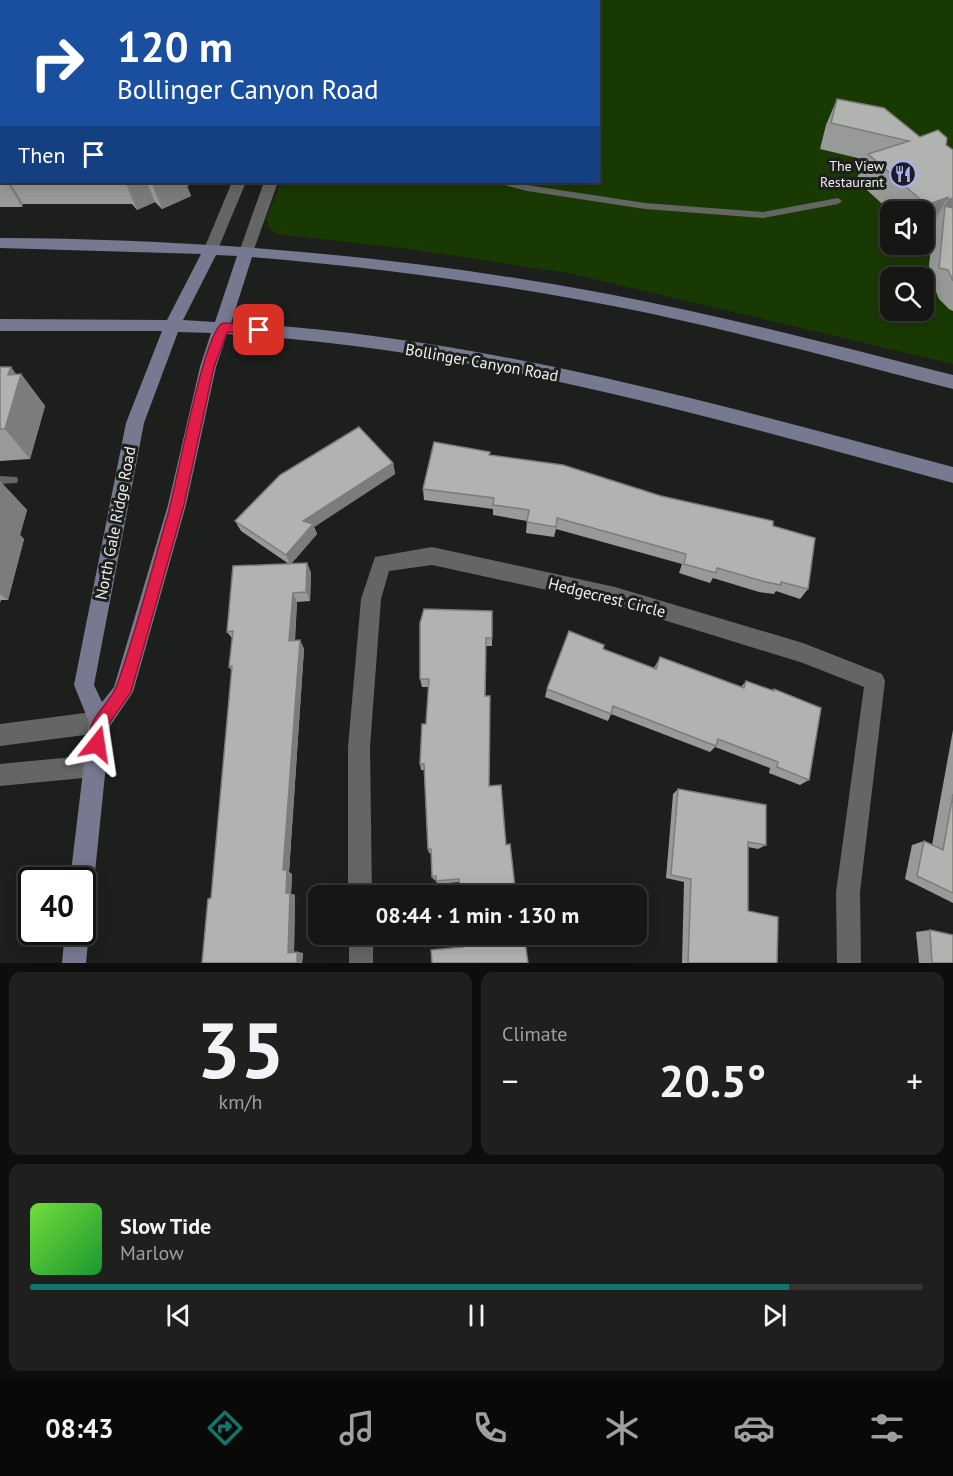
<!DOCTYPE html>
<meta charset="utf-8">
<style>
body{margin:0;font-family:"PT Sans",sans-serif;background:#1f201e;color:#f1f3f6;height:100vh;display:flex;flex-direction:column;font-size:22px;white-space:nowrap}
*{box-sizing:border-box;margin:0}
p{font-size:20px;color:#9e9fa0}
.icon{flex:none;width:33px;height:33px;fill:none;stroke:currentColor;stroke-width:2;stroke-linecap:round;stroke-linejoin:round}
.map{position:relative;height:963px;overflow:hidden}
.drawer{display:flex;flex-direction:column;gap:9px;padding:9px;background:#0c0d0c;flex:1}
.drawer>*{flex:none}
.banner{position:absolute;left:0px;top:0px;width:600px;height:183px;box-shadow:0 3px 15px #0003,0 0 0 2px #353634;background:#1a4fa0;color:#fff;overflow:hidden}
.tools{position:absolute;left:880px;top:201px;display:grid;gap:12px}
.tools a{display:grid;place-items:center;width:54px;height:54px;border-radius:12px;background:#161715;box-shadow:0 3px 15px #0003,0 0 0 2px #353634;font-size:30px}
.speed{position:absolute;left:18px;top:867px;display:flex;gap:12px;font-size:30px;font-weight:700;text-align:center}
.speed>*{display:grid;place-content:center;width:78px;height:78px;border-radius:50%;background:#161715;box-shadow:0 3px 15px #0003,0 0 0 2px #353634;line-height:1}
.speed .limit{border:3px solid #111;border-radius:9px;background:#fff;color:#111}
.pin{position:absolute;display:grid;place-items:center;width:51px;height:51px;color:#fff;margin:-26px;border-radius:12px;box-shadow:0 3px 9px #0006}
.me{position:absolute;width:66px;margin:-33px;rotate:15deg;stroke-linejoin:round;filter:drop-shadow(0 0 4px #0008)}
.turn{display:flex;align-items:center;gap:21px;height:126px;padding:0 18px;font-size:27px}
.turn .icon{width:78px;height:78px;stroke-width:2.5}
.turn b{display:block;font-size:42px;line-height:51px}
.then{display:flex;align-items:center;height:57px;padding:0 18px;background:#0003;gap:12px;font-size:22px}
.big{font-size:45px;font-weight:600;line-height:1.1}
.drawer .tile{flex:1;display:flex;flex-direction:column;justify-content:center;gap:9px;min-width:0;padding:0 21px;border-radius:12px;background:#1f201e}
.drawer .dial{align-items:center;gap:0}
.dial b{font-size:78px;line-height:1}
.song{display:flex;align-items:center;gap:18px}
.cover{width:72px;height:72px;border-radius:9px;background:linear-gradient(135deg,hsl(100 70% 55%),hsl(130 70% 35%))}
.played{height:6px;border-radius:3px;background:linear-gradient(90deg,#0f766e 85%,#353634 85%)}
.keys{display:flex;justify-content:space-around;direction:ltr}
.heat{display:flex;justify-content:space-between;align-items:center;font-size:33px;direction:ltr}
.drawer .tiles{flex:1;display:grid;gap:9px;grid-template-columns:1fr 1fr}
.tile:last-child{grid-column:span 2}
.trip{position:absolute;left:308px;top:885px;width:339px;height:60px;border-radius:12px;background:#161715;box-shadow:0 3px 15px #0003,0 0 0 2px #353634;font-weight:600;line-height:60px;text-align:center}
.tab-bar{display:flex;height:96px;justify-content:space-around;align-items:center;background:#090908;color:#9e9fa0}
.tab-bar .icon{width:42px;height:42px}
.tab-bar .on{color:#0f766e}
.tab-bar b{font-size:27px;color:#f1f3f6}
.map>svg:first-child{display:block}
.green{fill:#193902;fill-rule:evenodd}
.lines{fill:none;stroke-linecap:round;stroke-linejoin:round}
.lane{fill:#646663;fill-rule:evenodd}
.street{fill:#646663;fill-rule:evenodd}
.secondary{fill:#767990;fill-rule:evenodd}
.wall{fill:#979a96}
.shaded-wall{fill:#7b7d7a}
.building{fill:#b0b3af;stroke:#7b7d7a;stroke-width:1.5}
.route{fill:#e11d48;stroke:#92132f;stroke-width:1.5}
.labels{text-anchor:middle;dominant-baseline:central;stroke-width:6;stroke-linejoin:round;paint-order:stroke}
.far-poi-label{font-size:14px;fill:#eff0ee;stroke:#1d1f1c;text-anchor:end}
.street-label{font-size:16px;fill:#eff0ee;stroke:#1d1f1c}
</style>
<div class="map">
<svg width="953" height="963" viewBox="0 0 953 963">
<rect width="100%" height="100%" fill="#1d1f1c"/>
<g class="green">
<polygon points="0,0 163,0 2,2 0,60"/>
<path d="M 278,0 L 953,0 L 953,364 L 568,273 L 409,249 L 277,234 L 269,228 L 266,219 L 281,182 L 598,182 L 598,2 ZM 891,212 L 924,212 L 924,244 L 891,244 ZM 891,278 L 924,278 L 924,310 L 891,310 Z"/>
</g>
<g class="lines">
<g class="lane">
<polygon points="500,182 512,182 527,185 645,203 763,212 838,198 842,201 838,204 763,218 645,209 527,191 501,184"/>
<polygon points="0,476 17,477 18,480 17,483 0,484"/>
</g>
<g class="street">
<polygon points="251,0 263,0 263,2 252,2"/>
<polygon points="232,182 246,182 218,249 211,254 206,253 204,249"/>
<polygon points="264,182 278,182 253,252 246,257 239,252"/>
<polygon points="432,547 615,587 803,643 882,674 885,681 860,892 861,963 837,963 836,892 864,687 803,663 615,605 432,565 389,571 381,599 370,747 372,896 348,896 348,747 361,599 375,557"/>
<polygon points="100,711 108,714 111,722 108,730 100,733 0,746 0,724"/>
<polygon points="94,755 102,758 105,766 102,774 94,777 0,786 0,764"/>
<rect x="349" y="934" width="24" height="29"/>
</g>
<g class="secondary">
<path d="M 0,238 C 203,239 404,256 603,293 C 721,315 837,346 953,375 L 953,389 C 852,363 750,335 648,313 C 517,286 385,268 252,257 L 231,323 C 477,335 716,404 953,467 L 953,483 C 714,418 475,348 227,334 L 216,367 L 186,505 L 133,692 L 110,726 L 94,882 L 90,890 L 82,894 L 82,880 L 70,880 L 89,722 L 74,685 L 126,423 L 162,331 L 0,331 L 0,319 L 167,320 L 201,254 L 0,248 ZM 216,255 L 237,256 L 215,322 L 183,320 ZM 178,332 L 211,333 L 200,367 L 168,505 L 114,687 L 102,702 L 94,685 L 144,423 Z"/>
<polygon points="82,922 89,932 86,963 62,963 65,932 82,932"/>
</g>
</g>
<g class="wall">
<polygon points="837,99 920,137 946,145 953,150 953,311 949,309 939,299 935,289 927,287 933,225 933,223 924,212 891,212 856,180 866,160 820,149 826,125"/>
<polygon points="0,124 2,182 197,182 187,186 191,196 162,209 155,202 137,210 132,204 23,204 22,207 0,207"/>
<polygon points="0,367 16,375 21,374 45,406 30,459 0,461"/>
<polygon points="490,452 490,455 661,496 773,526 808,589 800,599 776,591 774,594 759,592 713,578 710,583 679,573 682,564 556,529 554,537 526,533 527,521 493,515 493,509 424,500 423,489"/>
<polygon points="393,463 395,474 314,527 317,534 291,564 307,563 311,573 310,601 297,602 295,641 300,640 304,649 289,872 292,874 291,894 295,895 294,952 303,953 302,963 211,898 232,671 229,667 232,638 227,632 289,564 241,531 235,521"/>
<polygon points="0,481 27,510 20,535 24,539 8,600 1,600 0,603"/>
<polygon points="492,611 492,646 486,646 485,696 489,786 506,845 515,887 519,896 459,882 437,884 436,879 434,880 432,877 431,853 429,853 428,849 424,770 421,770 420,764 426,724 429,687 422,687 420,679"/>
<polygon points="603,649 654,668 660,657 741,687 746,681 772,690 774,689 809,780 800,785 769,773 770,768 715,747 710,752 611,714 608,721 545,697 547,689"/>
<polygon points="953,730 953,903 905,879 912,845 924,841 932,845"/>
<polygon points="678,789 766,845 758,849 748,847 748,911 777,963 682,963 684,882 666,878 673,794"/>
<polygon points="930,930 953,963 919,963 916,932"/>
</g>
<g class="shaded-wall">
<polygon points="7,182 10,182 23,204 22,207"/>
<polygon points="132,182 147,182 155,202 137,210 126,184"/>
<polygon points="157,182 197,182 187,186 191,196 162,209 152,184"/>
<polygon points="948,197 933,223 924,226 924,212 923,212 927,205"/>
<polygon points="953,198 953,217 945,206 933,225 948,200"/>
<polygon points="11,367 20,379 21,374 45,406 30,459 5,429 8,375"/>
<polygon points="393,463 395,474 314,527 317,534 290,565 286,555 303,521"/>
<polygon points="0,481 27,510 20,535 24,539 8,600 0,594"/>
<polygon points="307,563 311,573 310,601 306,592"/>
<polygon points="293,593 297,602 294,649 289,641"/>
<polygon points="300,640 304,649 289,872 292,874 291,894 295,895 294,954 288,953 286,893 283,870"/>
<polygon points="297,952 303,953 302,963 297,963"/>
</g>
<g class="building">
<polygon points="837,99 884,108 920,137 938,130 947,138 946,145 953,150 953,198 948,200 948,197 927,205 868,154 909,141 831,123"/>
<polygon points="2,121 2,181 0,181 0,124"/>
<polygon points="123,182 132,182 126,184"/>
<polygon points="945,206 953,208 953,281 948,270 939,268"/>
<polygon points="0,367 11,367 8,375 21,374 5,429 0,429"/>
<polygon points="359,427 393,463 303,521 313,524 286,555 235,521 280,475"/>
<polygon points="434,442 490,452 489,455 563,465 661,496 773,521 773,526 815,538 808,589 781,582 781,585 766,582 717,568 716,573 684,564 686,554 557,518 556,527 527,522 529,510 493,505 494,498 423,489"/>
<polygon points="307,563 306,592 293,593 289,641 300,640 283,870 287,870 286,893 290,893 288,953 297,952 297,963 202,963 208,899 211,898 232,666 229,667 233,631 227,632 233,566"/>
<polygon points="424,609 492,611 492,638 486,638 485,696 490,696 489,786 501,785 506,845 510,844 515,887 518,886 519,896 460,896 459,879 436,881 436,876 432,877 431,849 428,849 424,764 420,764 422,724 426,724 429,679 420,679 420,623"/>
<polygon points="569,631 604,645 603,649 656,669 660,657 744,688 746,681 774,691 774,689 821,708 809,780 777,767 778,762 718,739 716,746 613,706 611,714 547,689"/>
<polygon points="678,789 766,805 766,845 748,842 748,911 778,917 777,963 688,963 691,879 671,875"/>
<polygon points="953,794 953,893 917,876 924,841 943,850"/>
<polygon points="930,930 953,935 953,963 932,963"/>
<polygon points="462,934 524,934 528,963 432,963 431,950 463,947"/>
</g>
<path class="route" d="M 223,323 L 259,325 L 265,330 L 259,334 L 227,332 L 214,367 L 184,505 L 131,692 L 108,725 L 103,749 L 97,752 L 92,749 C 80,722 109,707 117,685 C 137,629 151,571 168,514 C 176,487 204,329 223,323 Z"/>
<defs>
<g id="restaurant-ring" transform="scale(1.35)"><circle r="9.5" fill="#1d1f1c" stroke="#abaffb" stroke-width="1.5"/><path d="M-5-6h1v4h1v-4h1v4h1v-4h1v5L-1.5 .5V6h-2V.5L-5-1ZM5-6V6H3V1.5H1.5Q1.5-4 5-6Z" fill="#abaffb"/></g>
</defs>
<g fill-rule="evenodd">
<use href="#restaurant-ring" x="903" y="174"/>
</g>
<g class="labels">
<g class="far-poi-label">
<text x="884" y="166">The View<tspan x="884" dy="16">Restaurant</tspan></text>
</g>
<g class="street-label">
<text transform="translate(482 362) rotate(10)">Bollinger Canyon Road</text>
<text transform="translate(115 523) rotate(-79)">North Gale Ridge Road</text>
<text transform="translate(607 597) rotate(14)">Hedgecrest Circle</text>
</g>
</g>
</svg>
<div class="tools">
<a><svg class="icon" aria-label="sound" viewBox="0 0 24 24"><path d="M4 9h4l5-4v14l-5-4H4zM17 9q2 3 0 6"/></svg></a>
<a><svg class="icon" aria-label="search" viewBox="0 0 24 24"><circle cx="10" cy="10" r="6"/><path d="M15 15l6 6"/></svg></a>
</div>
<div class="speed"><div class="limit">40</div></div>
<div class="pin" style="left:259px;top:330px;background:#d93025"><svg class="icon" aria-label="arrive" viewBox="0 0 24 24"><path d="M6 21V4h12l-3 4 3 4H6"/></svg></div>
<svg class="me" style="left:97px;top:744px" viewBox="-20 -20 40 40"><path d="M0-17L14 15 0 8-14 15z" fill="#e11d48" stroke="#fff" stroke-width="4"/></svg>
<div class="trip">08:44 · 1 min · 130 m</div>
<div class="banner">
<div class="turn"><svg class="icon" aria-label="right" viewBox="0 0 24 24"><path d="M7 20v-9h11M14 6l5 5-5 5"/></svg><div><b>120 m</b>Bollinger Canyon Road</div></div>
<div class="then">Then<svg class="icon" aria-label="arrive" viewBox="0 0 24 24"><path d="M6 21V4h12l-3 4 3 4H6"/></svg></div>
</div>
</div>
<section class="drawer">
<div class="tiles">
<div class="tile dial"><b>35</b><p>km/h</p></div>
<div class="tile"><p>Climate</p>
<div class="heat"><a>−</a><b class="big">20.5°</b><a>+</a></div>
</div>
<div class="tile">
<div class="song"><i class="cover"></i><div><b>Slow Tide</b><p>Marlow</p></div></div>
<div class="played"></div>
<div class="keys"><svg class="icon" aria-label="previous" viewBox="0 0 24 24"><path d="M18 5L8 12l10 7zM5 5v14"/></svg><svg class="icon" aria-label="pause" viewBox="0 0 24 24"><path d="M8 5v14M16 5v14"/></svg><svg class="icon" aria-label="next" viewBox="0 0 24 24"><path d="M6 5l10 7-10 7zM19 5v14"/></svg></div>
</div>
</div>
</section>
<nav class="tab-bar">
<b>08:43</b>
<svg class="icon on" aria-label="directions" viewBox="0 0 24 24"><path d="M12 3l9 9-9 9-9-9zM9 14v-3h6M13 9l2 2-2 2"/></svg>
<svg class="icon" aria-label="music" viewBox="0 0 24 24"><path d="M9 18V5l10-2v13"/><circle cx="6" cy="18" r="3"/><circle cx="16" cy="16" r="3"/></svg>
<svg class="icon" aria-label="phone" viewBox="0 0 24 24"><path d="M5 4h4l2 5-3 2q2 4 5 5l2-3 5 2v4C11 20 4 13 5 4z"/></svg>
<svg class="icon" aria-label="climate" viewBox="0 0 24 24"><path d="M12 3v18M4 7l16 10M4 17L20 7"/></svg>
<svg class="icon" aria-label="car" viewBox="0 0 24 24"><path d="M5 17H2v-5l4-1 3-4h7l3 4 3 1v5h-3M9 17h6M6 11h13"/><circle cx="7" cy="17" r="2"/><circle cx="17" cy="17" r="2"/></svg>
<svg class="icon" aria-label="filters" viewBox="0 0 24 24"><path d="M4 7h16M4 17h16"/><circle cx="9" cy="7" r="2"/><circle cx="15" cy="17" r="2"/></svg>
</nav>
